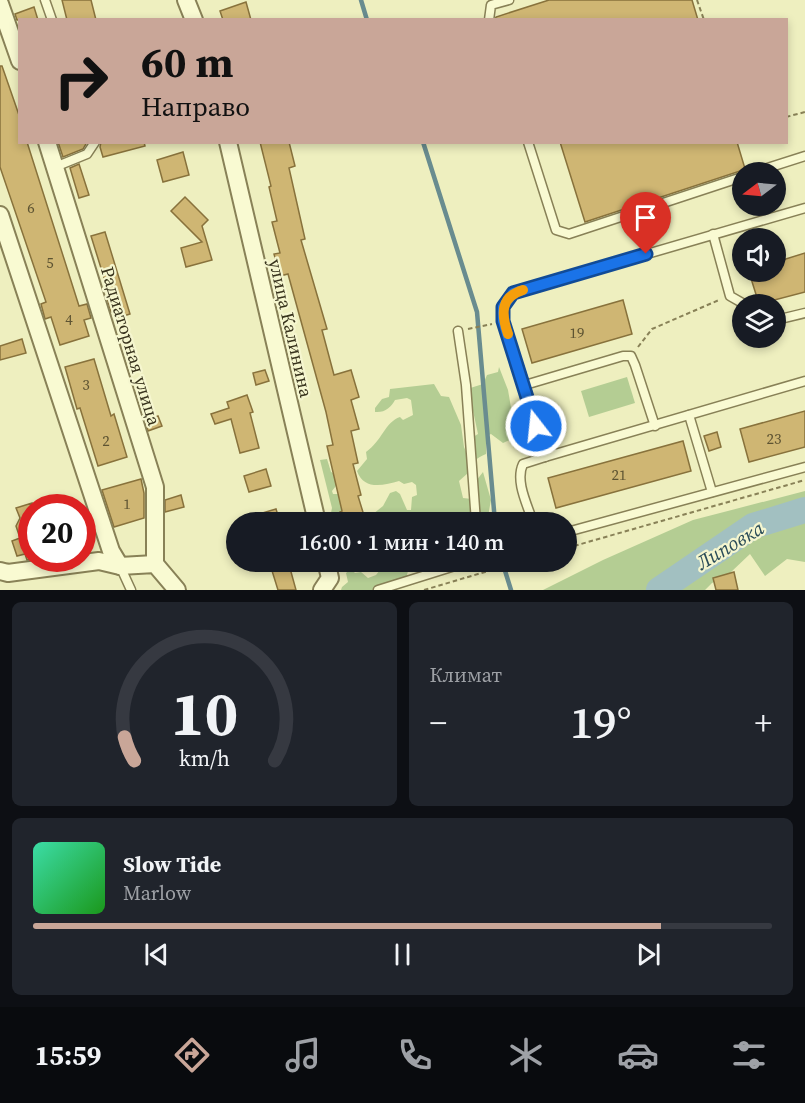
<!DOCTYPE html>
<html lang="ru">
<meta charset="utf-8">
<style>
body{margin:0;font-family:"Source Serif 4",serif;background:#20242c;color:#f1f3f6;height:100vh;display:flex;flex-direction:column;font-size:22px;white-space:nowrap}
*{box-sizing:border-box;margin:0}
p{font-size:20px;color:#9ea1a6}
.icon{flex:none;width:33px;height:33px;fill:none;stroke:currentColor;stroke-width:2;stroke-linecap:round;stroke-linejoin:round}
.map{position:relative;height:590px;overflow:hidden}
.panel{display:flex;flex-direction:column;gap:12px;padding:12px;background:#0d0f14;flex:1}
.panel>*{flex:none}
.guide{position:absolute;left:18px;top:18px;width:770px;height:126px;border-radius:0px;box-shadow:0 3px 9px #0003;background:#c9a698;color:#111;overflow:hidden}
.needle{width:39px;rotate:254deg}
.controls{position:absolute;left:732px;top:162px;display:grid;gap:12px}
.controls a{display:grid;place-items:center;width:54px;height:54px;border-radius:50%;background:#171b24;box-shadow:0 3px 9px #0003;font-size:30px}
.speed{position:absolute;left:18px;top:494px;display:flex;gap:12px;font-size:30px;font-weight:700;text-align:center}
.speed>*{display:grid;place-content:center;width:78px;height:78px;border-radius:50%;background:#171b24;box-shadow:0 3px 9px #0003;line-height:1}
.speed .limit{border:9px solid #d22;background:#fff;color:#111}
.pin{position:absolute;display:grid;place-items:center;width:51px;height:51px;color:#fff;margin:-62px -26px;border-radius:50% 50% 50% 0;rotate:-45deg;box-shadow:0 0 6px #0007}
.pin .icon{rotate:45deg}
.me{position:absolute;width:66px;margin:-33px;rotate:344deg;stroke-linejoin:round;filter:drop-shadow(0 0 4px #0008)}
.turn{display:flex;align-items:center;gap:21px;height:126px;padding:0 24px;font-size:27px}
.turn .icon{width:78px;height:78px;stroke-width:2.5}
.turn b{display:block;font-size:42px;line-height:51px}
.big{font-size:45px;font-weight:600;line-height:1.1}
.panel .widget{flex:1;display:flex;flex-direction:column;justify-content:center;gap:9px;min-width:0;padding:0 21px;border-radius:9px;background:#20242c}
.panel .dial{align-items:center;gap:0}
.dial svg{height:156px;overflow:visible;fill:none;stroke:#363941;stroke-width:7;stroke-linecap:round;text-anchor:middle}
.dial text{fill:#f1f3f6;stroke:none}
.song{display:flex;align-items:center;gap:18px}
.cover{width:72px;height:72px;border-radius:9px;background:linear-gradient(135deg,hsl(160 70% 55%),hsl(120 70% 35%))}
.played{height:6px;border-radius:3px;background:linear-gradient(90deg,#c9a698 85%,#363941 85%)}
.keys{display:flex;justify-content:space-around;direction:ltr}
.heat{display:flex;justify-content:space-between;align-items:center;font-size:33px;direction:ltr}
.panel .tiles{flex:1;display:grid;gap:12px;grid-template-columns:1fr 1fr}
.widget:last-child{grid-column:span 2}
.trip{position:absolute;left:226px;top:512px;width:351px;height:60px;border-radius:30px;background:#171b24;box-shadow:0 3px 9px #0003;font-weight:600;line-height:60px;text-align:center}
.tab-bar{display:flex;height:96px;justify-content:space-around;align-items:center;background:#090b0e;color:#9ea1a6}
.tab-bar .icon{width:42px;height:42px}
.tab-bar .current{color:#c9a698}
.tab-bar b{font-size:27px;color:#f1f3f6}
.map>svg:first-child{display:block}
.green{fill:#b4cd93}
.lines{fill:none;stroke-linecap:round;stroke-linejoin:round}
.stream{stroke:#698c8f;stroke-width:4.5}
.river{stroke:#a2c0c1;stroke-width:26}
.building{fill:#cfb673;stroke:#88723c;stroke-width:1.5}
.service-casing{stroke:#888157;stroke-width:11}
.minor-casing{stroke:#888157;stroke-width:20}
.path{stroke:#888157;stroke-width:2;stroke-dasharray:4.5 3;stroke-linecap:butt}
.service{stroke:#f9fad2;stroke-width:8}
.minor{stroke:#f9fad2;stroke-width:16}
.route-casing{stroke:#114b97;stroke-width:15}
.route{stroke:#1a73e8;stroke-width:10}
.slow{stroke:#f59e0b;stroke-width:10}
.labels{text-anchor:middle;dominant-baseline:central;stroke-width:4.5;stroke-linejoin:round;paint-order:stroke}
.number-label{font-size:15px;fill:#5d5332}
.street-label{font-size:18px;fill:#37321c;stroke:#f5f6cf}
.water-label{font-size:20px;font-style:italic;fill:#2a4c58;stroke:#f5f6cf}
</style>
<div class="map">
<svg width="805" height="590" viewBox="0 0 805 590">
<rect width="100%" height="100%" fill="#eeefbf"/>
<g class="green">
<path d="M 499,367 L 508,390 L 516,437 L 503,443 L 491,434 L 486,436 L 486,454 C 477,458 468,463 468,473 L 459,481 L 463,498 L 472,499 L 478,485 L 476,481 L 483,472 L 491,500 L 487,522 L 376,522 L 373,514 L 383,506 L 390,493 L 396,491 L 400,494 L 407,510 L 411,510 L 412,497 L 417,495 L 416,485 L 412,482 L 404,484 L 399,481 C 384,485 364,491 357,471 L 367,459 L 366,452 C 382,441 385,422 400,417 L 403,420 L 413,415 L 411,400 L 407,398 L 395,400 C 391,407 385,413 375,412 L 375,408 L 382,399 L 389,397 L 390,389 L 434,384 L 441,396 L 449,397 L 461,425 L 464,447 L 467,454 L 473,437 L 478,434 L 470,397 L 464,390 L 483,384 L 487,375 L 498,372 Z"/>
<polygon points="627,377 635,403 589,417 581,391"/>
<polygon points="327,459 331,472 337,475 339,482 332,491 333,494 341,494 344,522 329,522 332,508 320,460"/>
<polygon points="805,491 805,562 787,559 765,576 750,554 730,573 712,583 705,590 543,590 603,560 693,520"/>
<polygon points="386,561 459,561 427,577 415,568 408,571 406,579 383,590 341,590 342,587 348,582 346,573 351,569 355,573 361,572 368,578 376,575 380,570 385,568"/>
</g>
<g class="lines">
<g class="stream">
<polyline points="361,0 367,20"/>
<polyline points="423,142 477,312 495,522"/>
<polyline points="502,561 511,590"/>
</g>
<polyline class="river" points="659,590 753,526 805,510"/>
</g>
<g class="building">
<polygon points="62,0 91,0 96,20 67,20"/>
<polygon points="549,0 692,0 698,20 495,20 496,17"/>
<polygon points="246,2 251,20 223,20 220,11"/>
<polygon points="34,7 38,20 17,20 15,14"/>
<polygon points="0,66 2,66 20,118 20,142 27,142 79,306 87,304 91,318 84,320 89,336 60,345 51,317 45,319 41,304 46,302 0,167"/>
<polygon points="58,142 87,142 83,149 63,157"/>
<polygon points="101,142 144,142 145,146 103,157 100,147"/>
<polygon points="260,142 289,142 295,166 289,168 305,239 301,240 327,329 322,330 334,375 351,370 359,397 351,400 359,429 351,431 358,463 353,464 361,495 358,496 366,522 343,522 340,512 342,511 327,446 333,445 326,412 288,274 280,276 274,254 280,253 272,222 277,221 269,187 271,186"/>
<polygon points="560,142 737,142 746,172 740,171 585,222"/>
<polygon points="183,152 189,175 163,182 157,160"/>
<polygon points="79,164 89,195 79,198 70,168"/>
<polygon points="185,197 208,220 202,226 212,260 186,267 181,248 202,242 171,211"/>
<polygon points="105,232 130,314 117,318 115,311 111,312 107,298 110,297 91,236"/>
<polygon points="805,253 805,292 759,304 749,272 776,272 776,262"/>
<polygon points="623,300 632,334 532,363 522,329"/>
<polygon points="22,339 26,353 0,360 0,346"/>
<polygon points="94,359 111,416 114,414 127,457 98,466 80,408 77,409 65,367"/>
<polygon points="265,370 269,381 256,385 253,373"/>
<polygon points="247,395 253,412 250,413 259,448 240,453 231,419 215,424 211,414 229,408 227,402"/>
<polygon points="805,411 805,447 749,462 740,429"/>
<polygon points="158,416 162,426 148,431 145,421"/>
<polygon points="717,432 721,447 709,451 704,436"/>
<polygon points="683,441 691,471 556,508 548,478"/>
<polygon points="266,469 271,486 249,492 244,476"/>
<polygon points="141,479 144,493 144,518 114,527 102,490"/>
<polygon points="181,495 184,507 165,512 165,500"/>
<polygon points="32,503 32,559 27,560 25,554 17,556 12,541 20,538 16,526 20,518 16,508"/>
<polygon points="276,509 280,522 243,522 242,519"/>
<polygon points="269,561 288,561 296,590 278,590"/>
<polygon points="734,572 738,590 716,590 713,578"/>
</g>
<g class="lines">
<g class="service-casing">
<g id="service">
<polyline points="45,0 52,20"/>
<polyline points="489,20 491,5 509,0"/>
<polyline points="528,142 556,230 569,234 742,177"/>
<polyline points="55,167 87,154 95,142"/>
<polyline points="755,172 805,156"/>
<polyline points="805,208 513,293 503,307 503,321 525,385 545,457 805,381"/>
<polyline points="713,234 730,296 744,304"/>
<polyline points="776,320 805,313"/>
<polyline points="458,331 466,385 476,522"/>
<polyline points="525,385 623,356 631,356 635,365 655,426"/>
<polyline points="689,415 712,492"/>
<path d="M 533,522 C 527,504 515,481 523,464 L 545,457"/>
<polyline points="567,532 805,467"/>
<polyline points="120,566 131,590"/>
<polyline points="378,590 458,565 461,561"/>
</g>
</g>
<g class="minor-casing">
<g id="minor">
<polyline points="186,0 194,20"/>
<polyline points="0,4 20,61"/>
<polyline points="47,142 155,487 155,564"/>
<polyline points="228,142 317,522"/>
<polyline points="0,215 111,551 120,566"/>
<polyline points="0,571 8,573 99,561 120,566 155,564 177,590"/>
<polyline points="322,590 330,578 326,561"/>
</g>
</g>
<g class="path">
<polyline points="697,0 704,20"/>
<polyline points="786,117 805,112"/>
<polyline points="468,329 492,324"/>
<polyline points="638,347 652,329 719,300"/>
<polyline points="567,548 805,480"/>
<polyline points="424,590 522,561"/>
</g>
<use href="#service" class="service"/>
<use href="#minor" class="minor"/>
</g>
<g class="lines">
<g class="route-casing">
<polyline id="route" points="536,426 503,321 503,307 513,293 646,254"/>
</g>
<use href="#route" class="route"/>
<path class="slow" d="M 508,334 C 501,314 500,297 523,290"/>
</g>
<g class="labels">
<g class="number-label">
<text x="31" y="207">6</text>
<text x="50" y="262">5</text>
<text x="69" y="319">4</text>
<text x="577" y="332">19</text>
<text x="86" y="384">3</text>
<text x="774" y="438">23</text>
<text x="106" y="440">2</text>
<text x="619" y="474">21</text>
<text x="127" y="503">1</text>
</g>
<g class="street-label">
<text transform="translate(291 328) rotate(77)">улица Калинина</text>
<text transform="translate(131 346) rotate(73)">Радиаторная улица</text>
</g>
<g class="water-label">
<text transform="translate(730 545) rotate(-31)">Липовка</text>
</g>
</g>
</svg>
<div class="controls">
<a><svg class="needle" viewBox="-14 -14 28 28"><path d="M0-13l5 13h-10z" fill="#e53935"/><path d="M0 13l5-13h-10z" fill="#9ea1a6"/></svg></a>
<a><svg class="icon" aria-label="sound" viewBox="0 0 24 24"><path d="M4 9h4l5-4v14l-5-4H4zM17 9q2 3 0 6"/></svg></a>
<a><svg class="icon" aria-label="layers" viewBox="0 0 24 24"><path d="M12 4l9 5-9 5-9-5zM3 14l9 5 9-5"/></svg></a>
</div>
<div class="speed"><div class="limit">20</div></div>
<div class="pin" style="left:646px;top:254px;background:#d93025"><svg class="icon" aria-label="arrive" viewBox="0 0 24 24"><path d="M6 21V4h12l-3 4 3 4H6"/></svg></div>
<svg class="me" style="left:536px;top:426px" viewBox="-20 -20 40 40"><circle r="17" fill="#1a73e8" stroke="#fff" stroke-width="3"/><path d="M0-11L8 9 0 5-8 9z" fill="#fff"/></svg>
<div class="trip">16:00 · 1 мин · 140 m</div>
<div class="guide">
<div class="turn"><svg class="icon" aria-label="right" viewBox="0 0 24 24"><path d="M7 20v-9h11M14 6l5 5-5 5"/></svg><div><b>60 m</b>Направо</div></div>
</div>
</div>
<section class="panel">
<div class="tiles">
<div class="widget dial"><svg viewBox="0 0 100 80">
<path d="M14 69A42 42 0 1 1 86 69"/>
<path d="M14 69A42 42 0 0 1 9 57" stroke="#c9a698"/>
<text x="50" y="56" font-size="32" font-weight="700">10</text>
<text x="50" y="72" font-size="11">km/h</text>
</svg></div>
<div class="widget"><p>Климат</p>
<div class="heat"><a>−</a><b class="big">19°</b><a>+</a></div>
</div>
<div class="widget">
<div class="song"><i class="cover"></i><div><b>Slow Tide</b><p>Marlow</p></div></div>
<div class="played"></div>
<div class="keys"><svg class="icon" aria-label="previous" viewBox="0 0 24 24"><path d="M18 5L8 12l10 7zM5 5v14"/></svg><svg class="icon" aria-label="pause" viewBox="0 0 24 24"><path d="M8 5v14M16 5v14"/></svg><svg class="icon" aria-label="next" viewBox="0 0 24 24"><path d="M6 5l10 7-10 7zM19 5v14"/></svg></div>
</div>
</div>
</section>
<nav class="tab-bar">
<b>15:59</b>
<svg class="icon current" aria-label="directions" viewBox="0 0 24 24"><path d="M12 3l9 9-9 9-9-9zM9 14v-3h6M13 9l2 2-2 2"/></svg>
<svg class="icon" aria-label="music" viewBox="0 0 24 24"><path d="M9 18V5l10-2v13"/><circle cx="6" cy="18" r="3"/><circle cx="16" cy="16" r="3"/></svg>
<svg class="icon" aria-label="phone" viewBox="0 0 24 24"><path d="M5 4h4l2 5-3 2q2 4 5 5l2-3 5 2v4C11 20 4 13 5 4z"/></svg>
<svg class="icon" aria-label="climate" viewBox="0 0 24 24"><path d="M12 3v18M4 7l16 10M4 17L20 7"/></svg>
<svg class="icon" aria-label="car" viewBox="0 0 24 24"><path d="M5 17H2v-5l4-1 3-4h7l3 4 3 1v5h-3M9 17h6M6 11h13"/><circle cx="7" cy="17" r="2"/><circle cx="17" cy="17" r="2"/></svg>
<svg class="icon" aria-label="filters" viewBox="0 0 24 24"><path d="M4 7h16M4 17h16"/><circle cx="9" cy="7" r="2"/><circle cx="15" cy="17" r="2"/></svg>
</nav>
